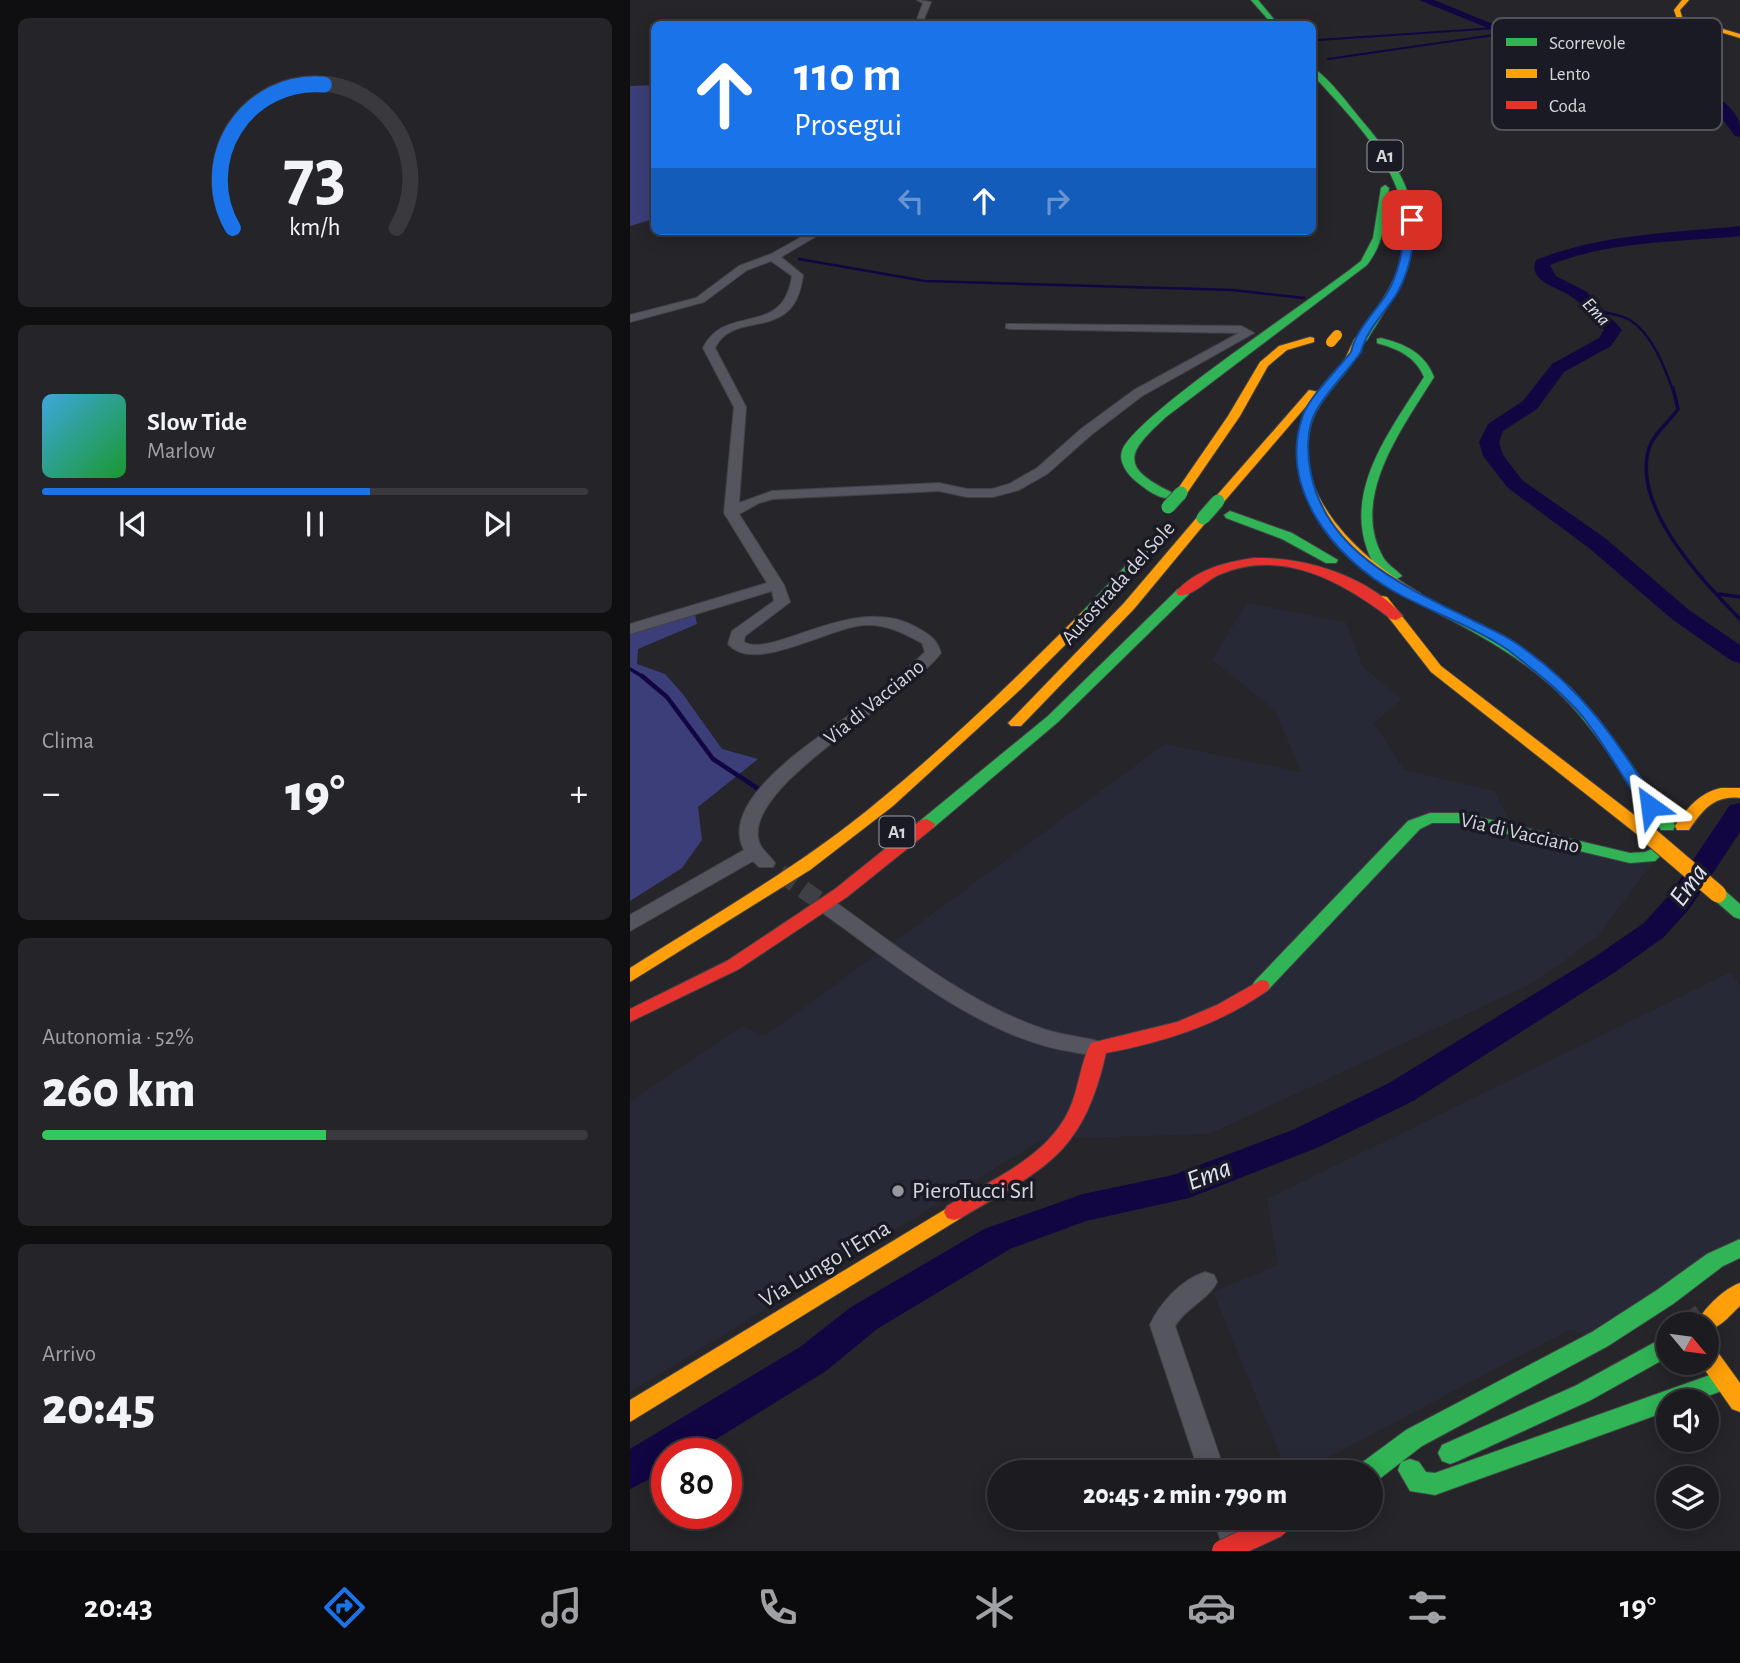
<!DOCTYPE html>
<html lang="it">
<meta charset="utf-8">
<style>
body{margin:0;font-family:"Alegreya Sans",sans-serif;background:#252529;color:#f1f3f6;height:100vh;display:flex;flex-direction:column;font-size:26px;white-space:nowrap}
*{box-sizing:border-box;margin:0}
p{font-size:23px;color:#a0a1a5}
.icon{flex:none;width:38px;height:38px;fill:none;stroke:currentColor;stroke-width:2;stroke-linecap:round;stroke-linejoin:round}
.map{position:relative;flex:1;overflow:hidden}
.sheet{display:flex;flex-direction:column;gap:18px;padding:18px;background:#0f0f12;width:630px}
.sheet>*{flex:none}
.top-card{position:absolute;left:21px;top:21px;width:665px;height:214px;border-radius:10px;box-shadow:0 4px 18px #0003,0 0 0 2px #3a3a3e;background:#1a73e8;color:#fff;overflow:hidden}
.needle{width:46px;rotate:119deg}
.fabs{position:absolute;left:1026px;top:1312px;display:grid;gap:14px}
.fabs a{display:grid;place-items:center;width:63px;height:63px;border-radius:50%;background:#1c1c20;box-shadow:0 4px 18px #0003,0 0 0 2px #3a3a3e;font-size:35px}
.speed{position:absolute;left:21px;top:1438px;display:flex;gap:14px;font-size:35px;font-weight:700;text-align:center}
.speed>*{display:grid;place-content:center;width:91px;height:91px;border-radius:50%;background:#1c1c20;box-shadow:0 4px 18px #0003,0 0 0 2px #3a3a3e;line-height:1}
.speed .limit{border:10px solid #d22;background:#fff;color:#111}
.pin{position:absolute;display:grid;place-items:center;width:60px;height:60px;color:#fff;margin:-30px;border-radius:14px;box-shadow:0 4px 10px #0006}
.me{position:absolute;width:77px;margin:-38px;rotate:329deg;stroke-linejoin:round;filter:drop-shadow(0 0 5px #0008)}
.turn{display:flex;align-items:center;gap:24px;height:147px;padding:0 28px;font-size:32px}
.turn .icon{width:91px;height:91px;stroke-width:2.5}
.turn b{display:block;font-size:49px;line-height:60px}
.lanes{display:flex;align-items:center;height:66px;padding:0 28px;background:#0003;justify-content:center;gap:35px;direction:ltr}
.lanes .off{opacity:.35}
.big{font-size:52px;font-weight:800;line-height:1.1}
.sheet .tile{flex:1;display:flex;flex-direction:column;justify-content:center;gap:10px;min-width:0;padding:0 24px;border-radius:10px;background:#252529}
.sheet .dial{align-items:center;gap:0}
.dial svg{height:182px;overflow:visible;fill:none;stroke:#3a3a3e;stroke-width:7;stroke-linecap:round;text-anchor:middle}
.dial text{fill:#f1f3f6;stroke:none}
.song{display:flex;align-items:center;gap:21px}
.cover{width:84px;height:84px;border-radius:10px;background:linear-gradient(135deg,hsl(200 70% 55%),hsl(130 70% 35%))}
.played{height:7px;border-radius:4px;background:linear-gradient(90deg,#1a73e8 60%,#3a3a3e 60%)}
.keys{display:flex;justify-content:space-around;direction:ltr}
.heat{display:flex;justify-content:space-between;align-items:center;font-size:38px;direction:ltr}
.charge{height:10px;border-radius:5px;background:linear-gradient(90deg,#34c759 52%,#3a3a3e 0)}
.trip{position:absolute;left:357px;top:1460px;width:396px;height:70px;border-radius:35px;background:#1c1c20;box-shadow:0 4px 18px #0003,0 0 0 2px #3a3a3e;font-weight:800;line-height:70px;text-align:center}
.menu{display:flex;height:112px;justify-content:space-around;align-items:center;background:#0b0b0d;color:#a0a1a5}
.menu .icon{width:49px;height:49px}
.menu .current{color:#1a73e8}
.menu b{font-size:32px;color:#f1f3f6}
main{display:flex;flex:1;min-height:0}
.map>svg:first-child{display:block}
.built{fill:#282937}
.forest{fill:#3c3e79}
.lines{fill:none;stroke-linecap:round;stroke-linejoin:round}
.stream-far3{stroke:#120642;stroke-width:2}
.stream-far2{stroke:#120642;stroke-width:2.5}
.stream-far1{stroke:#120642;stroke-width:3.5}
.stream{stroke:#120642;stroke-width:4.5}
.river{fill:#120642;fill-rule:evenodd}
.street-tunnel{stroke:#3f4045;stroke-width:18;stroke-dasharray:18 10;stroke-linecap:butt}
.secondary-tunnel{stroke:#3f4045;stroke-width:37;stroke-dasharray:37 18;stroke-linecap:butt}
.street-casing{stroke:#424246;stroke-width:2}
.fast-casing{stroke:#424246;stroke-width:2}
.slow-casing{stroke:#424246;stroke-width:2}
.jam-casing{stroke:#424246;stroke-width:2}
.street{fill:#555560;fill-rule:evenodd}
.fast{fill:#30b455;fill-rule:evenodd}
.slow{fill:#ff9f0a;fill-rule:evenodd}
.jam{fill:#e5322d;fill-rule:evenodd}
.fast-bridge-far1-casing{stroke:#424246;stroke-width:11;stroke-linecap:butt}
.fast-bridge-casing{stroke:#424246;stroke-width:15;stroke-linecap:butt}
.slow-bridge-far1-casing{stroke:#424246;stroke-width:11;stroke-linecap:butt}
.slow-bridge-casing{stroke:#424246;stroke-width:19;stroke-linecap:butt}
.jam-bridge-casing{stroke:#424246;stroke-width:24;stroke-linecap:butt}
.fast-bridge-far1{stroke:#30b455;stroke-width:10}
.fast-bridge{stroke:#30b455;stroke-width:13}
.slow-bridge-far1{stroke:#ff9f0a;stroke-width:10}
.slow-bridge{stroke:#ff9f0a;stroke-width:17}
.jam-bridge{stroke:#e5322d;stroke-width:22}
.route{fill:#1a73e8;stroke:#114b97;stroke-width:2}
.poi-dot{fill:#97989e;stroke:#191a23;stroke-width:2.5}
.labels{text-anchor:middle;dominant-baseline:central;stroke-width:7;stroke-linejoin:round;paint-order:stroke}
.shield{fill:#191a23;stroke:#9d9ea5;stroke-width:2}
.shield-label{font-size:19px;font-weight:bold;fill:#d5d6dd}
.far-water-label{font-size:19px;font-style:italic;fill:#dfe2f6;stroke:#191a23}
.street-label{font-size:21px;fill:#d5d6dd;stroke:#191a23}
.near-poi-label{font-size:24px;fill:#d5d6dd;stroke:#191a23;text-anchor:start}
.near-street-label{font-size:24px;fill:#d5d6dd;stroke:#191a23}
.near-water-label{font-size:28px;font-style:italic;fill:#dfe2f6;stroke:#191a23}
.key{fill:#191a23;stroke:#51525b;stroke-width:2}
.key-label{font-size:19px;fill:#d5d6dd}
</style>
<main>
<section class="sheet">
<div class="tile dial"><svg viewBox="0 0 100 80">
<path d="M14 69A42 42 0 1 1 86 69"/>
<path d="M14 69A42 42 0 0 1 54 6" stroke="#1a73e8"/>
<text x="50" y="56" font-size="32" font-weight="700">73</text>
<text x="50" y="72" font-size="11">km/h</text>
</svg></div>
<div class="tile">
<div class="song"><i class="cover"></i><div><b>Slow Tide</b><p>Marlow</p></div></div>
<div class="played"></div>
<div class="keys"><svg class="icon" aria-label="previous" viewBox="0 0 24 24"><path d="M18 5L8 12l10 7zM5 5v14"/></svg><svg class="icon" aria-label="pause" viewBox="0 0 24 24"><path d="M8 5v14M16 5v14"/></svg><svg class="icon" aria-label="next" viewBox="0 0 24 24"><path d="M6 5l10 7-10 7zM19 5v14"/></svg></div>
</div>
<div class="tile"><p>Clima</p>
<div class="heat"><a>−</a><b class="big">19°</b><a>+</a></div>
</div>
<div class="tile"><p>Autonomia · 52%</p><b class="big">260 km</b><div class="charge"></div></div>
<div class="tile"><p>Arrivo</p><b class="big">20:45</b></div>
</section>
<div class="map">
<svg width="1110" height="1551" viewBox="0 0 1110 1551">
<rect width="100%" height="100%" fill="#25252a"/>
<g class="built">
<polygon points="617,603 716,622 733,667 772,699 744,723 774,770 864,791 880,821 1024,861 967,937 903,983 580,1134 413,1139 0,1392 0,1102 112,1026 135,1036 535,744 671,772 645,710 582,660"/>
<polygon points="1101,972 1110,985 1110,1257 973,1345 941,1329 671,1472 657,1472 583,1292 648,1265 637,1199"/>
</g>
<g class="forest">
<polygon points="24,85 24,219 0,226 0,86"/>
<polygon points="65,614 67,624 8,649 7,664 35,674 52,693 92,749 128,759 68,807 72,840 52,868 0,901 0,634"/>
</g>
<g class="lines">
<g class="stream-far3">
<polyline points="688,40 866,28"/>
<polyline points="698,59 878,33"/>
<polyline points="945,103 1061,86"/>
</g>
<g class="stream-far2">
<polyline points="169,259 295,281 603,290 674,298"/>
<path d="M 963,310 C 975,313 989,314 1000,320 C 1022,334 1034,366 1043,390"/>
</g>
<g class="stream-far1">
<path d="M 1043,388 L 1048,409 C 1039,422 1024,433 1019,448 C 1001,507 1073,581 1110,619"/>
<polyline points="1089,594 1110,597"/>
<polyline points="0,669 15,678"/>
</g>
<polyline class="stream" points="12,676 37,697 83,759 127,788"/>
<g class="river">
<path d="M 789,0 L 804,0 C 837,13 870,28 904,39 C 952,56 1089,72 1109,121 C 1110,125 1110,132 1110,137 L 1105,136 L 1082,105 L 1050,86 L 897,44 Z"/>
<path d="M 1110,226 L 1110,236 C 1048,242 979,241 920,265 L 926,276 L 957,292 L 992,330 L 981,346 L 934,372 L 907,409 L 873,431 L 869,442 L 873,455 L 892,480 L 975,538 L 1059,610 L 1110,645 L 1110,663 L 1102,661 L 1043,620 L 959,548 L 878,488 L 853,456 L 849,442 L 858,424 L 893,401 L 922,364 L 969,338 L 974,330 C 965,319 954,305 942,297 C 929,287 897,282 906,260 C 970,234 1042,233 1110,226 Z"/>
<polygon points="1110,803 1110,832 1060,908 1034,937 985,972 783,1101 689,1147 559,1198 456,1221 380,1249 247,1329 196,1371 62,1454 37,1454 37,1470 0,1489 0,1449 170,1347 221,1307 354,1229 453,1194 543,1175 665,1129 759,1083 963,958 1014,923 1040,894 1100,805"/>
</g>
<polyline class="street-tunnel" points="150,873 201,909"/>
<polyline class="secondary-tunnel" points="1050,1316 1056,1325"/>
<g class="street-casing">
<g id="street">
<polygon points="287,0 301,2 292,24 285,24 293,3"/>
<path d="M 182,231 L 195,231 L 151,257 L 173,275 C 164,346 105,307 85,348 L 116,407 L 109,503 L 142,491 L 309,483 L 337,489 L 362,489 L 379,484 L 407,468 L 451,429 L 504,390 L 609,333 L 380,329 L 376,328 L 376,324 L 611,326 L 624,333 L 512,396 L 461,435 L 417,474 L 389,490 L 363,497 L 337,497 L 309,491 L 143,499 L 129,503 L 109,514 L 154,585 L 160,602 L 115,636 L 114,642 C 144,659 223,592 286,627 C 300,635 306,638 311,653 C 276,699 120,782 128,837 C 129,849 139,854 145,863 L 143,867 L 129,867 L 123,861 L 0,931 L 0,915 L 114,850 C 86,798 195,734 229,708 C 252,691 274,673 295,652 L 292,643 C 275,634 257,624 236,625 C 200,626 125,675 98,644 L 102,631 L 144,601 L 142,591 L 0,634 L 0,624 L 137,583 L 94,513 L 104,407 L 73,348 C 96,302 153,339 162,276 L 141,261 L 117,270 L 74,302 L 0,322 L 0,315 L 66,298 L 109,266 L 141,254 Z"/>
<path d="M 201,903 L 208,904 C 271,949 335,1001 408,1027 C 430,1036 453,1036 475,1043 L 479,1048 L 475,1053 C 465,1057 455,1054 444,1052 C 355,1040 266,965 194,914 L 191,909 L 194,904 Z"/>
<path d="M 575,1272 L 584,1275 L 587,1282 C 578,1300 555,1308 545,1326 L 595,1472 L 569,1472 L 520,1325 C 530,1303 551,1280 575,1272 Z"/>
<polygon points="583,1517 611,1517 620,1551 594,1551"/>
</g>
</g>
<g class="fast-casing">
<g id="fast">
<polygon points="621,0 628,0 648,24 642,24"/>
<path d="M 682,67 C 701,80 718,104 733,122 C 805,206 795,251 738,338 L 734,339 L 729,336 C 745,311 766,284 772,255 C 789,182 727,124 682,74 Z"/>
<path d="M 755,185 L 759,188 C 756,216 755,242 737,265 L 536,417 C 499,451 487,466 541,492 L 541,498 C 530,500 517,490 508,483 C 499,476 488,463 492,451 C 504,415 690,295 731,261 L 743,238 L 751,188 Z"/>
<path d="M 751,338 C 775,344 795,353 804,377 C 774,426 719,497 753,557 C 757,565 766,569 772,576 L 765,580 C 752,576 741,562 737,549 C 715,487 762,428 794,377 C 785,356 768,349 747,343 L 747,339 Z"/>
<polygon points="600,511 662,533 708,560 706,563 696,563 652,539 596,518 594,515"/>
<polygon points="525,539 530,540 530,546 463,617 453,617 451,614 453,611 520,540"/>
<polygon points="553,588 558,589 560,592 558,595 428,722 303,828 291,828 289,824 291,820 418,716 548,589"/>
<path d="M 785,592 L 880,641 L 940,687 L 969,720 L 1043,822 L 1045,826 L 1043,830 L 1031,830 C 997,784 970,733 929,693 C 886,652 832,625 780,599 L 778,596 Z"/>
<polygon points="800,813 832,813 1000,853 1015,852 1026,847 1034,852 1025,861 1000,863 832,823 802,823 790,829 637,991 625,991 622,986 625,981 778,821"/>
<polygon points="1088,888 1094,890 1110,904 1110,919 1104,917 1082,898 1079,894"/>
<polygon points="1110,1239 1110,1258 1093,1266 1043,1304 978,1346 792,1446 748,1480 740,1483 740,1472 727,1472 730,1464 776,1430 962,1332 1027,1290 1077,1254"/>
<polygon points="1038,1335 1038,1357 961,1400 828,1461 820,1464 812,1461 808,1453 812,1445 945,1386"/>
<polygon points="1094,1370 1102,1373 1105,1380 1102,1387 1062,1402 1038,1402 1038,1411 805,1495 780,1491 768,1470 771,1462 780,1459 789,1462 796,1472 805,1473"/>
</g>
</g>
<g class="slow-casing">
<g id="slow">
<polygon points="1052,0 1059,0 1050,10 1052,17 1110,34 1110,38 1047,19 1044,10"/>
<polygon points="680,337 684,338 684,342 657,350 638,366 610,416 555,496 547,496 545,493 598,416 630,362 649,346"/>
<path d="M 724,340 L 733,342 L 730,351 C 718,374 695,392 684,416 C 653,491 733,561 790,593 L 792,596 L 785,600 C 773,597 762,589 752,582 C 695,545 637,462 685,396 L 592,504 L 584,504 L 582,501 L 679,390 L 689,392 L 715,359 Z"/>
<polygon points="573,514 577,515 577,521 504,609 391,726 381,726 378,723 381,720 494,603 569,515"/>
<polygon points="752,596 757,597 811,666 1025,831 1027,835 1025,839 1013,839 801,672 745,600"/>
<path d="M 458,610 L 465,614 L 463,617 L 391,689 L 263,806 L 180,870 L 0,982 L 0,968 C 85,914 174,864 251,799 C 322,741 388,676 453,611 Z"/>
<path d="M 1091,788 L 1110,788 L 1110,798 C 1084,795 1073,810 1059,830 L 1047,830 L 1045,826 C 1057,808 1069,793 1091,788 Z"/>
<polygon points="324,1204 331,1206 334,1212 331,1218 0,1422 0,1400"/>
<path d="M 1110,1283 L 1110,1306 C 1100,1315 1090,1329 1076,1330 L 1076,1325 L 1070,1325 L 1068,1321 C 1075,1307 1095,1288 1110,1283 Z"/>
<polygon points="1076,1344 1084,1347 1110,1383 1110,1412 1102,1409 1070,1363 1076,1363"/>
</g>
</g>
<g class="jam-casing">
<g id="jam">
<path d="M 624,558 C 676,557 738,576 773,616 L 766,620 L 761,619 C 713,582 653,548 591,574 C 577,579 562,598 548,595 L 546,592 C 566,569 596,562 624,558 Z"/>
<polygon points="297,819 305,824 303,828 217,897 109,969 0,1022 0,1009 97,961 205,889 291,820"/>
<path d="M 631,980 L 637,981 L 640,986 L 637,991 C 588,1025 535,1042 476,1053 C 453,1155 415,1168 331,1218 L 324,1220 L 317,1218 L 314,1212 L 317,1206 C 359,1181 417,1158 439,1110 C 449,1089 450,1063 461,1043 L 547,1022 L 587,1005 Z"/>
</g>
</g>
<use href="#street" class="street"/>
<use href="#fast" class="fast"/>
<use href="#slow" class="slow"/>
<use href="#jam" class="jam"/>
<g class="fast-bridge-far1-casing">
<polyline id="fast-bridge-far1" points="728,342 734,336"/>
</g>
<g class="fast-bridge-casing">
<g id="fast-bridge">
<polyline points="538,507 551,493"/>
<polyline points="573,518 588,501"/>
</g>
</g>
<g class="slow-bridge-far1-casing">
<polyline id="slow-bridge-far1" points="701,342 707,335"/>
</g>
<g class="slow-bridge-casing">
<polyline id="slow-bridge" points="1019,835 1088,894"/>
</g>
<g class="jam-bridge-casing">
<polyline id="jam-bridge" points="593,1551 647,1526"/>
</g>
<use href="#fast-bridge-far1" class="fast-bridge-far1"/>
<use href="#fast-bridge" class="fast-bridge"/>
<use href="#slow-bridge-far1" class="slow-bridge-far1"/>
<use href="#slow-bridge" class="slow-bridge"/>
<use href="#jam-bridge" class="jam-bridge"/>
</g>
<path class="route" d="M 782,217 L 787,220 C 783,246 780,272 766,295 C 754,313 736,331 731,352 C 717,372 698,390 686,411 C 676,429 677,455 681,474 C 697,554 778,588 844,621 C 858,628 873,634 886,643 C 952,688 987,740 1028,806 L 1026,810 L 1014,810 C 994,779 976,746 953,717 C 932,692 904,670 878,650 C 847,628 799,611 765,592 C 704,558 647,488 673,415 C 680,396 708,369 721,352 C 726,330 744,313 756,295 C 770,272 773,246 777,220 Z"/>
<circle class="poi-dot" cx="268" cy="1191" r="7"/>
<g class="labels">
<g class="shield">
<rect x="737.5" y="140.5" width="35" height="31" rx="5"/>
<rect x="249.5" y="816.5" width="35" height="31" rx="5"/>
</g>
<g class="shield-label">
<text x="755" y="156">A1</text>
<text x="267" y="832">A1</text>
</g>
<g class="far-water-label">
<text transform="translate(966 312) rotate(47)">Ema</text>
</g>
<g class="street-label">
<text transform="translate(488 583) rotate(-48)">Autostrada del Sole</text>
<text transform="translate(244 702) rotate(-39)">Via di Vacciano</text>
<text transform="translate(890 833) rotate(13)">Via di Vacciano</text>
</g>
<g class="near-poi-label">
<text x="282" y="1191">PieroTucci Srl</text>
</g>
<g class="near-street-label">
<text transform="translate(195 1264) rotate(-31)">Via Lungo l'Ema</text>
</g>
<g class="near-water-label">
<text transform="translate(1059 885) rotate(-54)">Ema</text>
<text transform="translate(579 1175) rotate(-21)">Ema</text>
</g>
</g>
<rect x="862" y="18" width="230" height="112" rx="10" class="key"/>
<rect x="876" y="38" width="31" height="8" fill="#30b455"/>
<rect x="876" y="69" width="31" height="9" fill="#ff9f0a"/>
<rect x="876" y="101" width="31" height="8" fill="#e5322d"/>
<g class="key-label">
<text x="919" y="49">Scorrevole</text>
<text x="919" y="80">Lento</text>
<text x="919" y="112">Coda</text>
</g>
</svg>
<div class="fabs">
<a><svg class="needle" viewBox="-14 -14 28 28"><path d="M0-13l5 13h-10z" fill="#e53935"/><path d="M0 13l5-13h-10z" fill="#a0a1a5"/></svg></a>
<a><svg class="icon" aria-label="sound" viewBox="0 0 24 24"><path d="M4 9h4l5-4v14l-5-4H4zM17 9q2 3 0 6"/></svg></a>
<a><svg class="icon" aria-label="layers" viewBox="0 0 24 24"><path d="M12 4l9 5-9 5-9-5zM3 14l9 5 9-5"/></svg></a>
</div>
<div class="speed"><div class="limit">80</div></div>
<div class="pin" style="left:782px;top:220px;background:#d93025"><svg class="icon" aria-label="arrive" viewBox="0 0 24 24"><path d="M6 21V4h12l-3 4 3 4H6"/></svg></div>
<svg class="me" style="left:1020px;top:806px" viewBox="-20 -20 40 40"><path d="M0-17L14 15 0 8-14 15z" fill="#1a73e8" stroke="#fff" stroke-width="4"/></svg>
<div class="trip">20:45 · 2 min · 790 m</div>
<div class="top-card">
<div class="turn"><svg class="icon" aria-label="ahead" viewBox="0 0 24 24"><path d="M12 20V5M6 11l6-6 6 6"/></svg><div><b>110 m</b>Prosegui</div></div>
<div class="lanes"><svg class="icon off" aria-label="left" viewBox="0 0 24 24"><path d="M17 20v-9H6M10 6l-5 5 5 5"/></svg><svg class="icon" aria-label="ahead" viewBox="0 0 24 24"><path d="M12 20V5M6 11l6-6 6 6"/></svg><svg class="icon off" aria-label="right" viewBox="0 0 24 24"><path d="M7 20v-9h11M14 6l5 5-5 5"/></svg></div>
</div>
</div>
</main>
<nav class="menu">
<b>20:43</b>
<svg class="icon current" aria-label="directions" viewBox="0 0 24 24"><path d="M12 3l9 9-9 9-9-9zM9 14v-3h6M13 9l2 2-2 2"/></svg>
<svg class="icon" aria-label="music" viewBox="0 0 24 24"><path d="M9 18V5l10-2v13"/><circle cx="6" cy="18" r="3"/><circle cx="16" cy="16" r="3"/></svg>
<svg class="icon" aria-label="phone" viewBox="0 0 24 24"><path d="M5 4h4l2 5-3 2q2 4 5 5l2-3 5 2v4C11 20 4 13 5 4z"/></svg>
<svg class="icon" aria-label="climate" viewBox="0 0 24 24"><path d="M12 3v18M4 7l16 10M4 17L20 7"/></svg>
<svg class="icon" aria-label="car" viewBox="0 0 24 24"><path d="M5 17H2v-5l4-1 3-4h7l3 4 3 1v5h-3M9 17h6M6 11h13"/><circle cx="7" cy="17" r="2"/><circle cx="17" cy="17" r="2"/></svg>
<svg class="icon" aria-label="filters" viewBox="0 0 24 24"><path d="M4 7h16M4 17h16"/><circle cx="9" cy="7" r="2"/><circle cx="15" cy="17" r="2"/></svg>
<b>19°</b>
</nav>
